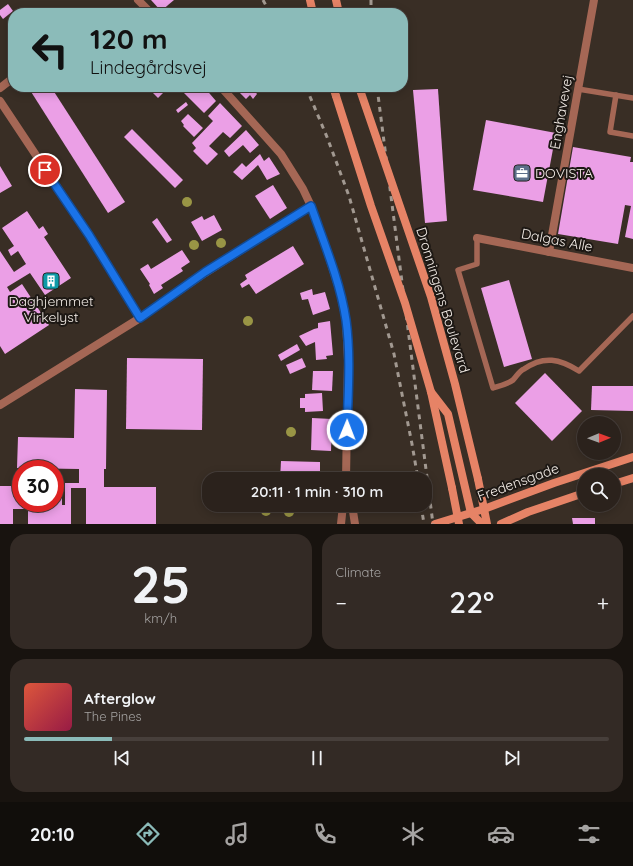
<!DOCTYPE html>
<meta charset="utf-8">
<style>
body{margin:0;font-family:Quicksand,sans-serif;background:#332a25;color:#f1f3f6;height:100vh;display:flex;flex-direction:column;font-size:15px;white-space:nowrap}
*{box-sizing:border-box;margin:0}
p{font-size:13px;color:#a6a4a3}
.icon{flex:none;width:22px;height:22px;fill:none;stroke:currentColor;stroke-width:2;stroke-linecap:round;stroke-linejoin:round}
.map{position:relative;height:524px;overflow:hidden}
.panel{display:flex;flex-direction:column;gap:10px;padding:10px;background:#18130f;flex:1}
.panel>*{flex:none}
.guide{position:absolute;left:8px;top:8px;width:400px;height:84px;border-radius:16px;box-shadow:0 2px 10px #0003,0 0 0 1px #473f3b;background:#8bbbb9;color:#111;overflow:hidden}
.needle{width:26px;rotate:89deg}
.buttons{position:absolute;left:577px;top:416px;display:grid;gap:8px}
.buttons a{display:grid;place-items:center;width:44px;height:44px;border-radius:50%;background:#2b221c;box-shadow:0 2px 10px #0003,0 0 0 1px #473f3b;font-size:20px}
.speed{position:absolute;left:12px;top:460px;display:flex;gap:8px;font-size:20px;font-weight:700;text-align:center}
.speed>*{display:grid;place-content:center;width:52px;height:52px;border-radius:50%;background:#2b221c;box-shadow:0 2px 10px #0003,0 0 0 1px #473f3b;line-height:1}
.speed .limit{border:6px solid #d22;background:#fff;color:#111}
.pin{position:absolute;display:grid;place-items:center;width:34px;height:34px;color:#fff;margin:-17px;border:2px solid #fff;border-radius:50%;box-shadow:0 1px 4px #0007}
.me{position:absolute;width:44px;margin:-22px;rotate:1deg;stroke-linejoin:round;filter:drop-shadow(0 0 3px #0008)}
.turn{display:flex;align-items:center;gap:14px;height:84px;padding:0 16px;font-size:18px}
.turn .icon{width:52px;height:52px;stroke-width:2.5}
.turn b{display:block;font-size:28px;line-height:34px}
.big{font-size:30px;font-weight:600;line-height:1.1}
.panel .widget{flex:1;display:flex;flex-direction:column;justify-content:center;gap:6px;min-width:0;padding:0 14px;border-radius:16px;background:#332a25}
.panel .dial{align-items:center;gap:0}
.dial b{font-size:52px;line-height:1}
.song{display:flex;align-items:center;gap:12px}
.cover{width:48px;height:48px;border-radius:6px;background:linear-gradient(135deg,hsl(10 70% 55%),hsl(340 70% 35%))}
.played{height:4px;border-radius:2px;background:linear-gradient(90deg,#8bbbb9 15%,#473f3b 15%)}
.keys{display:flex;justify-content:space-around;direction:ltr}
.heat{display:flex;justify-content:space-between;align-items:center;font-size:22px;direction:ltr}
.panel .tiles{flex:1;display:grid;gap:10px;grid-template-columns:1fr 1fr}
.widget:last-child{grid-column:span 2}
.trip{position:absolute;left:202px;top:472px;width:230px;height:40px;border-radius:16px;background:#2b221c;box-shadow:0 2px 10px #0003,0 0 0 1px #473f3b;font-weight:600;line-height:40px;text-align:center}
.menu{display:flex;height:64px;justify-content:space-around;align-items:center;background:#110e0b;color:#a6a4a3}
.menu .icon{width:28px;height:28px}
.menu .on{color:#8bbbb9}
.menu b{font-size:18px;color:#f1f3f6}
.map>svg:first-child{display:block}
.building{fill:#eb9fe6}
.lines{fill:none;stroke-linecap:round;stroke-linejoin:round}
.lane{stroke:#a56755;stroke-width:5.5}
.street{stroke:#a56755;stroke-width:8}
.secondary{stroke:#e68366;stroke-width:8}
.rail{stroke:#a29991;stroke-width:3;stroke-dasharray:5 5;stroke-linecap:butt}
.secondary-bridge{stroke:#e68366;stroke-width:8}
.tree{fill:#999545}
.route-casing{stroke:#114b97;stroke-width:10}
.route{stroke:#1a73e8;stroke-width:7}
.labels{text-anchor:middle;dominant-baseline:central;stroke-width:4;stroke-linejoin:round;paint-order:stroke}
.street-label{font-size:14px;fill:#f4ede7;stroke:#1d1814}
.poi-label{font-size:14px;fill:#f4ede7;stroke:#1d1814;text-anchor:start}
</style>
<div class="map">
<svg width="633" height="524" viewBox="0 0 633 524">
<rect width="100%" height="100%" fill="#392e25"/>
<g class="building">
<polygon points="151,0 174,0 161,11"/>
<polygon points="8,4 13,11 3,19 0,15 0,10"/>
<polygon points="28,87 51,87 125,202 108,213"/>
<polygon points="159,87 165,87 167,89 158,98 153,93"/>
<polygon points="173,87 204,87 216,101 204,113 181,90 179,92"/>
<polygon points="234,87 257,87 254,90 257,94 253,99 250,95 246,99"/>
<polygon points="438,89 447,221 425,223 413,90"/>
<polygon points="186,102 188,105 178,113 176,110"/>
<polygon points="220,103 242,126 230,138 223,132 209,146 218,154 207,165 193,151 196,148 192,143 213,121 208,116"/>
<polygon points="188,114 203,128 194,137 183,126 184,125 181,121"/>
<polygon points="486,120 556,133 543,202 473,190"/>
<polygon points="132,129 183,180 175,188 124,137"/>
<polygon points="246,130 259,145 250,153 243,145 229,157 224,151"/>
<polygon points="573,147 631,157 630,162 633,162 633,239 625,237 631,206 625,205 618,244 558,234"/>
<polygon points="260,154 264,161 269,157 280,174 267,180 258,165 242,180 233,172 242,163 246,167"/>
<polygon points="0,166 12,186 0,193"/>
<polygon points="273,185 287,208 270,219 255,196"/>
<polygon points="27,211 39,229 43,226 48,234 44,237 71,278 45,295 30,273 7,287 10,292 22,284 49,325 5,354 0,346 0,251 14,272 26,264 18,251 11,256 8,250 14,246 2,228"/>
<polygon points="214,215 222,230 202,241 191,222 202,216 204,220"/>
<polygon points="157,218 172,240 167,243 152,222"/>
<polygon points="293,246 304,264 256,294 249,284 242,288 240,284 247,279 245,275"/>
<polygon points="182,250 190,262 181,268 183,271 161,285 163,288 154,294 149,285 150,284 140,269 148,264 151,269"/>
<polygon points="509,280 532,359 504,367 481,288"/>
<polygon points="312,289 313,295 325,292 330,309 313,315 308,299 302,300 300,293"/>
<polygon points="330,321 333,355 326,356 327,359 316,360 315,342 306,346 299,336 314,329 318,328 318,323"/>
<polygon points="297,344 300,350 281,361 278,355"/>
<polygon points="127,358 203,359 202,430 126,429"/>
<polygon points="302,358 306,367 290,374 286,365"/>
<polygon points="313,371 333,371 332,391 312,390"/>
<polygon points="545,373 582,411 552,441 515,403"/>
<polygon points="592,386 633,386 633,411 591,410"/>
<polygon points="75,389 107,390 106,469 104,469 104,487 156,487 156,524 86,524 86,488 71,488 71,524 28,524 28,509 13,509 13,524 0,524 0,486 15,486 15,496 21,496 21,503 40,505 40,503 55,503 55,485 62,486 62,505 65,505 65,483 79,483 79,469 17,468 18,437 74,438"/>
<polygon points="322,393 323,411 305,412 305,408 300,408 300,398 305,398 305,394"/>
<polygon points="312,418 332,419 331,451 311,450"/>
<polygon points="281,461 320,462 320,479 280,479"/>
<polygon points="572,518 595,518 595,524 573,524"/>
</g>
<g class="lines">
<g class="lane">
<polyline points="578,89 633,98"/>
<polyline points="616,95 610,132 633,136"/>
<path d="M 477,238 L 477,264 L 458,270 L 493,388 C 499,386 508,384 513,380 C 517,376 519,371 524,369 C 544,355 560,359 579,371 L 633,316"/>
</g>
<g class="street">
<polyline points="138,0 151,13"/>
<polyline points="221,87 281,154 303,189 311,206 328,254 340,292 346,321 348,360 346,479"/>
<polyline points="0,88 13,78"/>
<polyline points="0,101 89,235 140,318"/>
<polyline points="477,238 633,268"/>
<polyline points="549,252 594,0"/>
<polyline points="0,405 140,318 205,273 311,206"/>
<polyline points="352,505 355,524"/>
<polyline points="341,524 343,505"/>
</g>
<g class="secondary">
<polyline points="310,0 313,13"/>
<polyline points="336,0 339,13"/>
<polyline points="333,87 336,96"/>
<polyline points="431,392 448,414 471,513 482,524"/>
<polyline points="478,479 487,524"/>
<polyline points="614,484 633,478"/>
<polyline points="452,488 459,524"/>
<polyline points="435,524 484,509 554,483 633,457"/>
<polyline points="501,524 528,512 584,493"/>
</g>
<g class="rail">
<polyline points="263,0 270,13"/>
<polyline points="371,0 371,13"/>
<polyline points="306,87 327,137 349,196 394,354 412,444 418,479"/>
<polyline points="377,87 433,524"/>
<polyline points="421,505 424,524"/>
</g>
<g class="secondary-bridge">
<polyline points="359,87 431,297 455,384 478,479"/>
<polyline points="336,96 371,206 405,303 431,392 452,488"/>
</g>
</g>
<g class="tree">
<circle cx="187" cy="202" r="5"/>
<circle cx="221" cy="243" r="5"/>
<circle cx="194" cy="245" r="5"/>
<circle cx="248" cy="321" r="5"/>
<circle cx="291" cy="432" r="5"/>
<circle cx="266" cy="511" r="5"/>
<circle cx="289" cy="512" r="5"/>
</g>
<g class="lines">
<g class="route-casing">
<path id="route" d="M 45,170 L 89,235 L 140,318 L 205,272 L 311,206 C 324,243 340,281 346,320 C 351,356 348,394 347,430"/>
</g>
<use href="#route" class="route"/>
</g>
<defs>
<g id="office-square" transform="scale(0.9)"><rect x="-9" y="-9" width="18" height="18" rx="4" fill="#5c6f8a" stroke="#1d1814"/><path d="M-6-3h4V-5.5h4V-3h4V5H-6ZM-1-4.5V-3h2v-1.5ZM-6 0V1H6V0Z" fill="#fff"/></g>
<g id="building-square" transform="scale(0.9)"><rect x="-9" y="-9" width="18" height="18" rx="4" fill="#0f9aa8" stroke="#1d1814"/><path d="M-4-6H4V6H1V3H-1V6H-4ZM-2.5-4.3h1.7v1.8h-1.7ZM.8-4.3h1.7v1.8H.8ZM-2.5-1h1.7V.8h-1.7ZM.8-1h1.7V.8H.8Z" fill="#fff"/></g>
</defs>
<g fill-rule="evenodd">
<use href="#office-square" x="522" y="173"/>
<use href="#building-square" x="51" y="281"/>
</g>
<g class="labels">
<g class="street-label">
<text transform="translate(561 112) rotate(-80)">Enghavevej</text>
<text transform="translate(557 240) rotate(11)">Dalgas Alle</text>
<text transform="translate(443 300) rotate(73)">Dronningens Boulevard</text>
<text transform="translate(518 482) rotate(-20)">Fredensgade</text>
</g>
<g class="poi-label">
<text x="535" y="173">DOVISTA</text>
<text x="51" y="301" text-anchor="middle">Daghjemmet<tspan x="51" dy="16">Virkelyst</tspan></text>
</g>
</g>
</svg>
<div class="buttons">
<a><svg class="needle" viewBox="-14 -14 28 28"><path d="M0-13l5 13h-10z" fill="#e53935"/><path d="M0 13l5-13h-10z" fill="#a6a4a3"/></svg></a>
<a><svg class="icon" aria-label="search" viewBox="0 0 24 24"><circle cx="10" cy="10" r="6"/><path d="M15 15l6 6"/></svg></a>
</div>
<div class="speed"><div class="limit">30</div></div>
<div class="pin" style="left:45px;top:170px;background:#d93025"><svg class="icon" aria-label="arrive" viewBox="0 0 24 24"><path d="M6 21V4h12l-3 4 3 4H6"/></svg></div>
<svg class="me" style="left:347px;top:430px" viewBox="-20 -20 40 40"><circle r="17" fill="#1a73e8" stroke="#fff" stroke-width="3"/><path d="M0-11L8 9 0 5-8 9z" fill="#fff"/></svg>
<div class="trip">20:11 · 1 min · 310 m</div>
<div class="guide">
<div class="turn"><svg class="icon" aria-label="left" viewBox="0 0 24 24"><path d="M17 20v-9H6M10 6l-5 5 5 5"/></svg><div><b>120 m</b>Lindegårdsvej</div></div>
</div>
</div>
<section class="panel">
<div class="tiles">
<div class="widget dial"><b>25</b><p>km/h</p></div>
<div class="widget"><p>Climate</p>
<div class="heat"><a>−</a><b class="big">22°</b><a>+</a></div>
</div>
<div class="widget">
<div class="song"><i class="cover"></i><div><b>Afterglow</b><p>The Pines</p></div></div>
<div class="played"></div>
<div class="keys"><svg class="icon" aria-label="previous" viewBox="0 0 24 24"><path d="M18 5L8 12l10 7zM5 5v14"/></svg><svg class="icon" aria-label="pause" viewBox="0 0 24 24"><path d="M8 5v14M16 5v14"/></svg><svg class="icon" aria-label="next" viewBox="0 0 24 24"><path d="M6 5l10 7-10 7zM19 5v14"/></svg></div>
</div>
</div>
</section>
<nav class="menu">
<b>20:10</b>
<svg class="icon on" aria-label="directions" viewBox="0 0 24 24"><path d="M12 3l9 9-9 9-9-9zM9 14v-3h6M13 9l2 2-2 2"/></svg>
<svg class="icon" aria-label="music" viewBox="0 0 24 24"><path d="M9 18V5l10-2v13"/><circle cx="6" cy="18" r="3"/><circle cx="16" cy="16" r="3"/></svg>
<svg class="icon" aria-label="phone" viewBox="0 0 24 24"><path d="M5 4h4l2 5-3 2q2 4 5 5l2-3 5 2v4C11 20 4 13 5 4z"/></svg>
<svg class="icon" aria-label="climate" viewBox="0 0 24 24"><path d="M12 3v18M4 7l16 10M4 17L20 7"/></svg>
<svg class="icon" aria-label="car" viewBox="0 0 24 24"><path d="M5 17H2v-5l4-1 3-4h7l3 4 3 1v5h-3M9 17h6M6 11h13"/><circle cx="7" cy="17" r="2"/><circle cx="17" cy="17" r="2"/></svg>
<svg class="icon" aria-label="filters" viewBox="0 0 24 24"><path d="M4 7h16M4 17h16"/><circle cx="9" cy="7" r="2"/><circle cx="15" cy="17" r="2"/></svg>
</nav>
